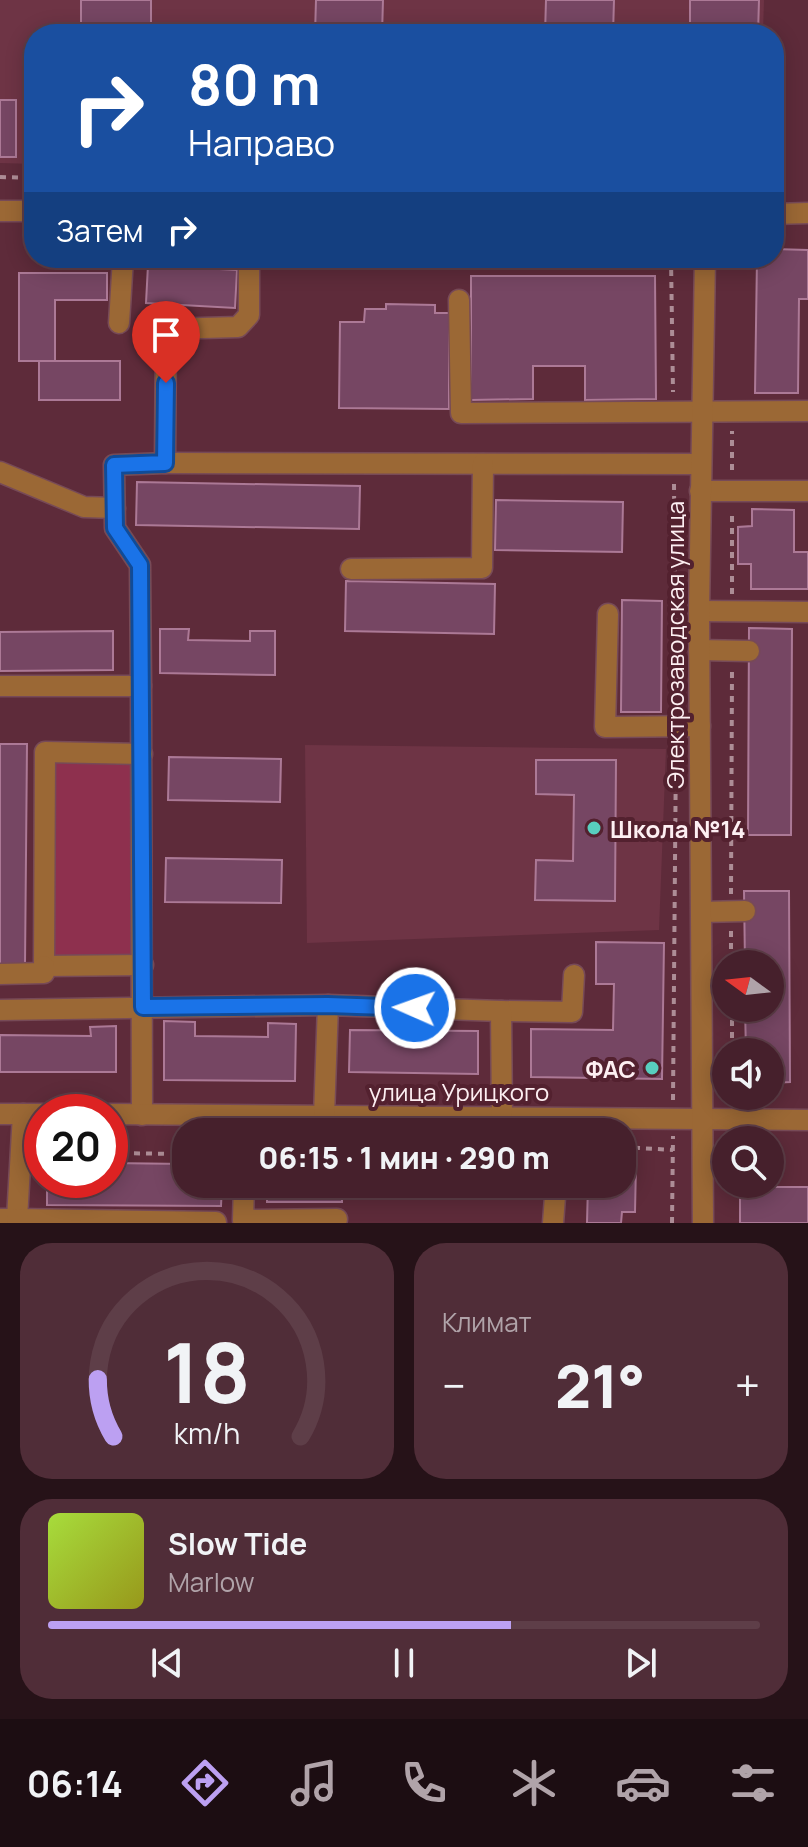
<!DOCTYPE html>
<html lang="ru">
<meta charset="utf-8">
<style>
body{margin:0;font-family:Manrope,sans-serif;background:#502d38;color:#f1f3f6;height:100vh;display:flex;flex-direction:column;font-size:30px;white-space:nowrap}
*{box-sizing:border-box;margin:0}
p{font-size:26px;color:#b0a3a9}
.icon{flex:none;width:44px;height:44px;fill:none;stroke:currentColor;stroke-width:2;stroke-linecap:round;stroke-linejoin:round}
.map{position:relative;height:1223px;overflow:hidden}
.drawer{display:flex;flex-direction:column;gap:20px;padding:20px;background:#261218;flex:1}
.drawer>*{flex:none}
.hud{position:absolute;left:24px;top:24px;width:760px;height:244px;border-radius:32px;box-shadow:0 4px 20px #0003,0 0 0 2px #5e3e48;background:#1a4fa0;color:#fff;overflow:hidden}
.needle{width:52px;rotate:285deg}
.fabs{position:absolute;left:712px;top:950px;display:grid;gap:16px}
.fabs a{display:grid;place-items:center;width:72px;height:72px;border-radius:50%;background:#46202c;box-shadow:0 4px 20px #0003,0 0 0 2px #5e3e48;font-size:40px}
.speed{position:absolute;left:24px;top:1094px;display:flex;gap:16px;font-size:40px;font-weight:700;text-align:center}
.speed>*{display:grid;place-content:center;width:104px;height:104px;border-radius:50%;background:#46202c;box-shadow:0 4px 20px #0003,0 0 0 2px #5e3e48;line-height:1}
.speed .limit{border:12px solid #d22;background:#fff;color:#111}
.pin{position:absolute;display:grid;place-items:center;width:68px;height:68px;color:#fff;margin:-82px -34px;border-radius:50% 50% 50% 0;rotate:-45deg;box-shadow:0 0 8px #0007}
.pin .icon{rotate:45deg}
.me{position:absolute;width:88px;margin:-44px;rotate:272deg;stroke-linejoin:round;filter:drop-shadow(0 0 6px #0008)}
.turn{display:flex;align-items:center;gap:28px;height:168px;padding:0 32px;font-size:36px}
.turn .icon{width:104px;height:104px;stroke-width:2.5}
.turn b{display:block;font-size:56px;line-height:68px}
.then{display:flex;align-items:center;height:76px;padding:0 32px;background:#0003;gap:16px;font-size:30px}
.big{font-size:60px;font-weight:800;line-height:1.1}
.drawer .widget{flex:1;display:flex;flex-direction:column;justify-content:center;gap:12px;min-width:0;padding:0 28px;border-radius:32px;background:#502d38}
.drawer .dial{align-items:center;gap:0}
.dial svg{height:208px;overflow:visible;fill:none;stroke:#5e3e48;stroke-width:7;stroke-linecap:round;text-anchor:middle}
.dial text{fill:#f1f3f6;stroke:none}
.song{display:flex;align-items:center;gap:24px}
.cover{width:96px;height:96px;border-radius:12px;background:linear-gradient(135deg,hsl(80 70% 55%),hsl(60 70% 35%))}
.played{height:8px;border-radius:4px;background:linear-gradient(90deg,#bca0f2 65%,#5e3e48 65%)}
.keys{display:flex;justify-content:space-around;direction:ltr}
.heat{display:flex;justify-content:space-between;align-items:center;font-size:44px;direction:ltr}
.drawer .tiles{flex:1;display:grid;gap:20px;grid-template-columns:1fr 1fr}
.widget:last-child{grid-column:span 2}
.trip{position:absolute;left:172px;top:1118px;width:464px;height:80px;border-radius:32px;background:#46202c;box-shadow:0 4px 20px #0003,0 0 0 2px #5e3e48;font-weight:800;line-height:80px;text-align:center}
.menu{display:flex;height:128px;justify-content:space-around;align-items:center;background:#1c0d12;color:#b0a3a9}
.menu .icon{width:56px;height:56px}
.menu .current{color:#bca0f2}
.menu b{font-size:36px;color:#f1f3f6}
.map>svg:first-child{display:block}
.built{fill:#6e3445}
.green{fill:#8e304e}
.building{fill:#764663;stroke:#ac7996;stroke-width:2}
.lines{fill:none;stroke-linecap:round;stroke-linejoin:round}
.minor-casing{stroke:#774a57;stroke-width:23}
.path{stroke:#ad8d96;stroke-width:4;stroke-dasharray:6 6;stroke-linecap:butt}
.minor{stroke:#9b6835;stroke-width:20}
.route-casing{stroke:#114b97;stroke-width:20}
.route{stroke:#1a73e8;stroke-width:14}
.poi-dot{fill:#58cebf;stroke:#53212f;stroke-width:3}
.labels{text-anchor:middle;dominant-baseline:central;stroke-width:8;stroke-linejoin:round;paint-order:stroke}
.street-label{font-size:24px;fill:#fdeff2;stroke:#53212f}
.poi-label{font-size:24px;font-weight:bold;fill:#fdeff2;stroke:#53212f;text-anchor:start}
</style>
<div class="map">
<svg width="808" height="1223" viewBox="0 0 808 1223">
<rect width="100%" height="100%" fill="#5e2b3a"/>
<g class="built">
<polygon points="0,0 764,0 763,34 34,34 34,164 0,163"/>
<polygon points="305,745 666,749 659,930 307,943"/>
</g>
<polygon class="green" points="49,755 138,758 139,961 49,963"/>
<g class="building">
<rect x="81" y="0" width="70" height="34"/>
<polygon points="316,0 383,0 382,34 315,34"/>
<polygon points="546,0 614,0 613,34 545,34"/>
<polygon points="690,0 759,0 758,34 690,34"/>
<rect x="0" y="100" width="16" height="57"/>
<polygon points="774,249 808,250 808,299 799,299 798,393 755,393 757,258 774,258"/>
<polygon points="148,265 237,270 235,308 146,303"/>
<polygon points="19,273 107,273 107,300 55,300 55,361 19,361"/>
<polygon points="471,276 655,276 656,399 585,400 585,366 533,366 533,399 471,400"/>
<polygon points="386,304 435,305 435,313 449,313 449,409 339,408 340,322 364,322 365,309 386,309"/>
<rect x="39" y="361" width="81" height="39"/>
<polygon points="137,482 360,486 359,529 136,525"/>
<polygon points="496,500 623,502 622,552 495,550"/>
<polygon points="752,509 794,510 794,552 808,552 808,589 751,589 751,564 738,564 738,527 752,526"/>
<polygon points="346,581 495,584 494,634 345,631"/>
<polygon points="622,600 662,601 661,712 621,712"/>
<polygon points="749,628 792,629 791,835 748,835"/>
<polygon points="160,629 189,629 188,640 250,641 250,631 275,631 275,675 160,673"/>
<polygon points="113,631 113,670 0,671 0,632"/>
<polygon points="0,744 27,744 25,966 0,966"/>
<polygon points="169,757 281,759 280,802 168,800"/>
<polygon points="536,760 616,760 615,901 535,900 536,860 573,861 574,795 536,794"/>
<polygon points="166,858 282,860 281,903 165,902"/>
<polygon points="744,891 789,891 790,1082 770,1083 770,1052 746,1052 745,1008 770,1008 770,964 745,964"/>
<polygon points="596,942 664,943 662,1079 531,1077 531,1029 613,1030 614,984 596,984"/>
<polygon points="164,1021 195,1022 195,1036 268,1037 268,1023 296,1024 295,1081 164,1080"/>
<polygon points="116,1026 116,1072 0,1072 0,1035 91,1036 90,1027"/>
<polygon points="350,1030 478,1031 478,1074 349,1072"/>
<polygon points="110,1163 186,1164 186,1184 222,1184 221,1206 47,1205 47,1180 110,1180"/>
<polygon points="622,1164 636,1164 635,1212 622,1212 621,1223 587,1223 588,1184 622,1184"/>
<rect x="267" y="1184" width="75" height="18"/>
<polygon points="381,1184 449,1184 449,1198 381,1197"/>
<rect x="740" y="1187" width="68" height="36"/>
</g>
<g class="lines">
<g class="minor-casing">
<g id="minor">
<polyline points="0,211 34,211"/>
<polyline points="774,214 808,213"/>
<polyline points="459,300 461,413 808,411"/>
<polyline points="119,323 123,258"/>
<polyline points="165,463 700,464"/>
<polyline points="0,472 84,507 115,508"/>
<polyline points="700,491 808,491"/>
<polyline points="351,569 482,568 483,464"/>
<polyline points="699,611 808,612"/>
<polyline points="608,614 605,727 700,726"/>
<polyline points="699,650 749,651"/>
<polyline points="0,686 141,686 142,1115"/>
<polyline points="141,686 140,565 115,528 114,465 165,463 166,329 238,327 249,315 249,258"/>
<polyline points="142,754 45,752 44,966 143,965"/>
<polyline points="702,912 745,911"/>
<polyline points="0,974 44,973 44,966"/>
<polyline points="0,1010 328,1005"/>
<polyline points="501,1011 572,1012 574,975"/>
<polyline points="0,1114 42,1114"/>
<polyline points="110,1114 808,1120"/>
<polyline points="324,1116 328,1005 501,1011 502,1117"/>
<polyline points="244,1184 243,1220 337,1219"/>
<polyline points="0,1219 17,1219 23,1114"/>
<polyline points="17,1219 216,1222"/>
<polyline points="553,1223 556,1184"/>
<polyline points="703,1223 699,611 705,258"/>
</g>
</g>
<g class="path">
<polyline points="0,177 34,178"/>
<polyline points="671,258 673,392"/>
<polyline points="732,470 732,431"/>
<polyline points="674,484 676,708"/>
<polyline points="732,594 732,511"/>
<polyline points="731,894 732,671"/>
<polyline points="731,931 731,964"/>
<polyline points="732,1008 732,1052"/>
<polyline points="673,1100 676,744"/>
<polyline points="622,1147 673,1150"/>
<polyline points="110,1153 186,1154"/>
<polyline points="672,1223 673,1136"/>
</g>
<use href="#minor" class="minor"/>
</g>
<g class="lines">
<g class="route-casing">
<polyline id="route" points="166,383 165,463 114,465 115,528 140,565 143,1007 328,1005 415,1008"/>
</g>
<use href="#route" class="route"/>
</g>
<g class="poi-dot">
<circle cx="594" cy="828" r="8"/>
<circle cx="652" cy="1068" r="8"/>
</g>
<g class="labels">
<g class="street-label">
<text transform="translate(674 645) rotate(-90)">Электрозаводская улица</text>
<text x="459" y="1091">улица Урицкого</text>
</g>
<g class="poi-label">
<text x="610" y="828">Школа №14</text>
<text x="636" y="1068" text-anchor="end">ФАС</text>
</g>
</g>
</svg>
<div class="fabs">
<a><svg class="needle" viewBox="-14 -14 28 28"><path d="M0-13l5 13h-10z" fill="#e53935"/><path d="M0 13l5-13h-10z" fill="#b0a3a9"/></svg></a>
<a><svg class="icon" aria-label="sound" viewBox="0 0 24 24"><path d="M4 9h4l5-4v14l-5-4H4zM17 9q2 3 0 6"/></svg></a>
<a><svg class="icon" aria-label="search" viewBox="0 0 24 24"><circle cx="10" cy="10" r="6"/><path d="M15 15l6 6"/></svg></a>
</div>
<div class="speed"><div class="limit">20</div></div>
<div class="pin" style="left:166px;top:383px;background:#d93025"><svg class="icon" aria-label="arrive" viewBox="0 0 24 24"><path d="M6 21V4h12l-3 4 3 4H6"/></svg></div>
<svg class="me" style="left:415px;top:1008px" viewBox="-20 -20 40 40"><circle r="17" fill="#1a73e8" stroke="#fff" stroke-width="3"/><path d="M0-11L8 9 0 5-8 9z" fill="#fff"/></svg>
<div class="trip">06:15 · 1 мин · 290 m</div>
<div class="hud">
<div class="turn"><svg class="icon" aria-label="right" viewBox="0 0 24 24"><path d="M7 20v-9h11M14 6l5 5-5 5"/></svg><div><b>80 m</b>Направо</div></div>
<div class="then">Затем<svg class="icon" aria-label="right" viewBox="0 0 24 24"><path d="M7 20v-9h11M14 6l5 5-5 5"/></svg></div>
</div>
</div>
<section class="drawer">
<div class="tiles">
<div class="widget dial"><svg viewBox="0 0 100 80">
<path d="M14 69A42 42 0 1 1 86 69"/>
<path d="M14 69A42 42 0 0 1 8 47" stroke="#bca0f2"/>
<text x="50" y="56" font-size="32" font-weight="700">18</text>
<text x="50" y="72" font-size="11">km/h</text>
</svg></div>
<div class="widget"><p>Климат</p>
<div class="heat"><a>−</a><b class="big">21°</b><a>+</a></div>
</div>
<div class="widget">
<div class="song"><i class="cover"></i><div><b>Slow Tide</b><p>Marlow</p></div></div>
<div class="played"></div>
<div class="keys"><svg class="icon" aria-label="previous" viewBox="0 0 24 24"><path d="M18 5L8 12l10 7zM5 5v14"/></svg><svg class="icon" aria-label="pause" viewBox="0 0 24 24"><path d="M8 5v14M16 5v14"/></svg><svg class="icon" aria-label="next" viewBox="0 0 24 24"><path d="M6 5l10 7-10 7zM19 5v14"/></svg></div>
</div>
</div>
</section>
<nav class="menu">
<b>06:14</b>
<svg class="icon current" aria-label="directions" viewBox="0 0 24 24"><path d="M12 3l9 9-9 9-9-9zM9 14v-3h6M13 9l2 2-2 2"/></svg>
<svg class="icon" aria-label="music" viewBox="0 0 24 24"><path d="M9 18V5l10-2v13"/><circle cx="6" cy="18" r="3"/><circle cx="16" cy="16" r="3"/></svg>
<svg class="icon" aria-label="phone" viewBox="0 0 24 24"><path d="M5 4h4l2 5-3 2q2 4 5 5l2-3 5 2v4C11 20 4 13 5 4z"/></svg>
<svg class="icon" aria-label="climate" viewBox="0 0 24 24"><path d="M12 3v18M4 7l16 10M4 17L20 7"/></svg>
<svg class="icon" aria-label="car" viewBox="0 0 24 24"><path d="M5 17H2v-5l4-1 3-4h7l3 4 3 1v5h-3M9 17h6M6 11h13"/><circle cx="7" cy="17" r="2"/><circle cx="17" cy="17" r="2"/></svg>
<svg class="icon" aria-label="filters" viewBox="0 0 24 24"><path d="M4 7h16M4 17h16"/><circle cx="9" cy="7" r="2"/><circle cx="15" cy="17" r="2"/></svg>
</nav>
